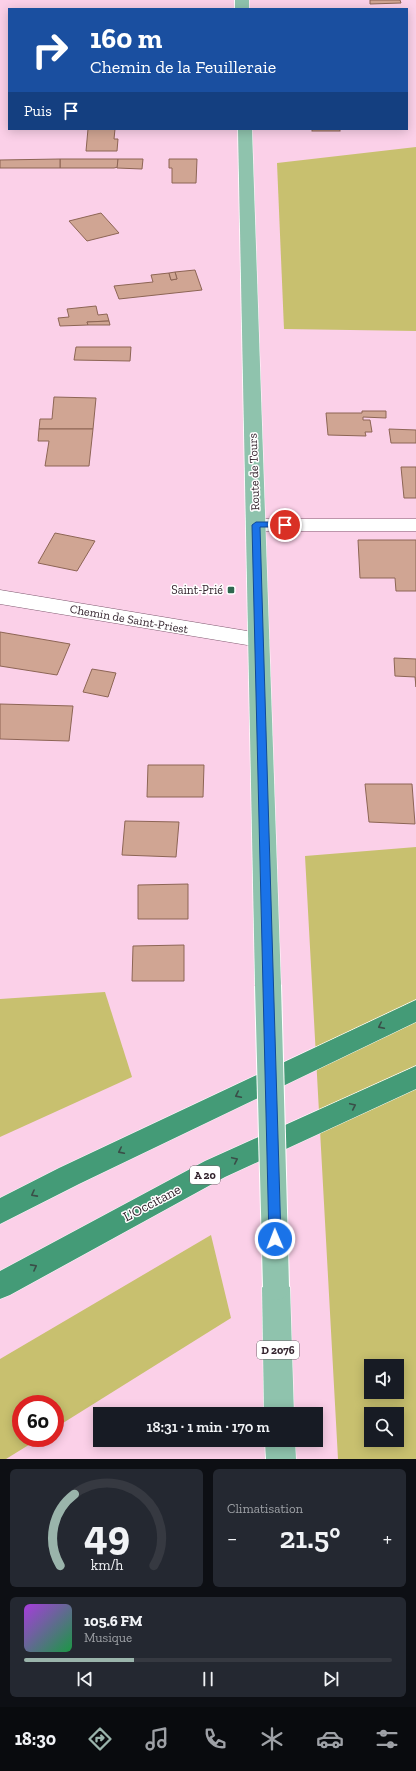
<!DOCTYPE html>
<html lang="fr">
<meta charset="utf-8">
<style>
body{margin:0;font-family:"Zilla Slab",serif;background:#242831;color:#f1f3f6;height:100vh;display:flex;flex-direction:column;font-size:15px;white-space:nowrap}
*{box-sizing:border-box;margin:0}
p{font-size:13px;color:#9ea1a6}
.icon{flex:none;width:22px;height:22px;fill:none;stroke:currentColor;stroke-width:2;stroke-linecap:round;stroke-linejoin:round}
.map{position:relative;height:1459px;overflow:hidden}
.drawer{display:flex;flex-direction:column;gap:10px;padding:10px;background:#0d0f14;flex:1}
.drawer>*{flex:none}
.guide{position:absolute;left:8px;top:8px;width:400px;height:122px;border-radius:0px;box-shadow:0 2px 10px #0003;background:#1a4fa0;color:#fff;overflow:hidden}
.tools{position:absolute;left:364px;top:1359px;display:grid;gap:8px}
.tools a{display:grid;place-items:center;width:40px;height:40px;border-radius:0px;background:#171b24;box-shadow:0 2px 10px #0003;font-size:20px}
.speed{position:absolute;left:12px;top:1395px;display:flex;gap:8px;font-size:20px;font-weight:700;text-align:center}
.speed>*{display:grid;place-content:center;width:52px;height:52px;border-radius:50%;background:#171b24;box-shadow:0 2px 10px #0003;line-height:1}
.speed .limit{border:6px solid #d22;background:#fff;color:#111}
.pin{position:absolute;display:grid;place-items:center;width:34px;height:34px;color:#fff;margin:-17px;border:2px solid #fff;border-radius:50%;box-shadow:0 1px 4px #0007}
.me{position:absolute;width:44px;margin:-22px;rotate:359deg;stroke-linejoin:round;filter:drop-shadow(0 0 3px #0008)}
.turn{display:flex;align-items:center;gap:14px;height:84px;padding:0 16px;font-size:18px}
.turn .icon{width:52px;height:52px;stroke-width:2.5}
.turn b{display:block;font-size:28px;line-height:34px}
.then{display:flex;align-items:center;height:38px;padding:0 16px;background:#0003;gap:8px;font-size:15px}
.big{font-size:30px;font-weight:600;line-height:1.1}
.drawer .card{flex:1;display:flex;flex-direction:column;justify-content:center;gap:6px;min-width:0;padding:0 14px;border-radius:6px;background:#242831}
.drawer .dial{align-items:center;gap:0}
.dial svg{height:104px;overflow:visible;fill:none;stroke:#363941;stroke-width:7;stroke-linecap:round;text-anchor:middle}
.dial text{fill:#f1f3f6;stroke:none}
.song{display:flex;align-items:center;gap:12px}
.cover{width:48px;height:48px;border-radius:6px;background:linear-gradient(135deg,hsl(280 70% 55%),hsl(140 70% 35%))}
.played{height:4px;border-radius:2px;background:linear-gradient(90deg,#9ab4ab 30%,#363941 30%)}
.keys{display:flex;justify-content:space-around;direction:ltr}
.heat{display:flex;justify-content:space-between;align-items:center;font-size:22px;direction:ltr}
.drawer .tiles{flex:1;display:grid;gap:10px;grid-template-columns:1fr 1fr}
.card:last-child{grid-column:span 2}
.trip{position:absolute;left:93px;top:1407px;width:230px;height:40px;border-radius:0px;background:#171b24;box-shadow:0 2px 10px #0003;font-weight:600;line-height:40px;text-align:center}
.menu{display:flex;height:64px;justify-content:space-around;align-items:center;background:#090b0e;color:#9ea1a6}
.menu .icon{width:28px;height:28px}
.menu .current{color:#9ab4ab}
.menu b{font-size:18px;color:#f1f3f6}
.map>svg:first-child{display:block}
.green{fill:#c8c06f;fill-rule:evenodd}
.building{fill:#d0a593;stroke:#8d6555}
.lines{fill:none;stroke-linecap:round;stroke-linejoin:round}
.street-casing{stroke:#805b71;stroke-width:1}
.primary-casing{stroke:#fff;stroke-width:1}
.highway-casing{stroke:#fff;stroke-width:1}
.street{fill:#fff;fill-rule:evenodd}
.primary{fill:#8fc3ad;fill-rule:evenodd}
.highway{fill:#449b77;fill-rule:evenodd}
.primary-bridge-casing{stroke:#fff;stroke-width:28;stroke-linecap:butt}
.primary-bridge{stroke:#8fc3ad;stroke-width:26}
.oneway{stroke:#3a4e48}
.route{fill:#1a73e8;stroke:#114b97}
.poi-dot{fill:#2f6850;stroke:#fff;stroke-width:1.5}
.labels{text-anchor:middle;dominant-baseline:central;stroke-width:3;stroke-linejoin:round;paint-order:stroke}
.shield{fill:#fff;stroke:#71666d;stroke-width:1}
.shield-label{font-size:11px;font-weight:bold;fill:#34242e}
.street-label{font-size:12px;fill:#34242e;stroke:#fff}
.poi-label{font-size:12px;fill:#34242e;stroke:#fff;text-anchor:end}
.near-street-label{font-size:14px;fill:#34242e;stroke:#fff}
</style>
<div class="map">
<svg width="416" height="1459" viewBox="0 0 416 1459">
<rect width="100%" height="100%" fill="#fbd0e8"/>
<g class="green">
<polygon points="416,147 416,331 284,329 277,163"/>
<path d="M 416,847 L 416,1459 L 338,1459 L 305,856 ZM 371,1366 L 397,1366 L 397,1392 L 371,1392 ZM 371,1414 L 397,1414 L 397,1440 L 371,1440 Z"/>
<polygon points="105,992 132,1077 0,1137 0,999"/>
<polygon points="211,1235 231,1318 55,1428 55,1404 21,1404 21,1438 40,1438 6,1459 0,1459 0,1359"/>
</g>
<g class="building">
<polygon points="370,0 400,0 401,3 370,4"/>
<polygon points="88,129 115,129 114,139 118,139 117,151 86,151"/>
<rect x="312" y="129" width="28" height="2"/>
<polygon points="60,159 118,159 118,167 114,168 60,168"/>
<polygon points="60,159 60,168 0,168 0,160"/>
<polygon points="118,159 143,159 142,169 117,168"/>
<polygon points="169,159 197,159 196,183 172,183 172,168 169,168"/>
<polygon points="101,213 119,233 87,241 69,221"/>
<polygon points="195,270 202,290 119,299 114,286 153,282 151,275 169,273 171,280 177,279 175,272"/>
<polygon points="175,272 177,279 171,280 169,273"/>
<polygon points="96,306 98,315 107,314 109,321 87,322 88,325 60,326 58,318 69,317 67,309"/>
<polygon points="109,321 110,325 88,325 87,322"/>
<polygon points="76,347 131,347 130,361 74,360"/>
<polygon points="54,397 96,398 93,429 39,429 40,419 52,419"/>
<polygon points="362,411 386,411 386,418 363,417 363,420 370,420 372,432 365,432 366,436 328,435 326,413 362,413"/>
<polygon points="39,429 93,429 89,466 45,466 49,441 38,441"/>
<polygon points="389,429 416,430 416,443 391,443"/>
<polygon points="401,467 416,467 416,498 404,498"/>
<polygon points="55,533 95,541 77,571 38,563"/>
<polygon points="358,540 416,540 416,591 396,591 395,578 360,578"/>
<polygon points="0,632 70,644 57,675 0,666"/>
<polygon points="394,658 416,659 416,687 415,677 395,676"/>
<polygon points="92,669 116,673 108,697 83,692"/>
<polygon points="0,704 73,706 69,741 0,739"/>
<polygon points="148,765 204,765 203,797 147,797"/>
<polygon points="365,784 412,784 415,824 369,822"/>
<polygon points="125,821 179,822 176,857 122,855"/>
<polygon points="188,884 188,919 138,919 138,885"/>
<polygon points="184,945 184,981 132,981 133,946"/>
</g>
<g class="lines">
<g class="street-casing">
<g id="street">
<polygon points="256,519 416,519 416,531 256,531 249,529 246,525 249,521"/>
<polygon points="0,590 259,633 266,635 269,640 266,645 259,647 0,604"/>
</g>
</g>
<g class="primary-casing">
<g id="primary">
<rect x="235" y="0" width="14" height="9"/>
<polygon points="238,129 252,129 281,985 277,992 268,995 259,992 255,985"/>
<polygon points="276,1274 286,1278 290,1287 294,1414 264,1414 262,1287 266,1278"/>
<polygon points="265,1440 295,1440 296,1459 266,1459"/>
</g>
</g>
<g class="highway-casing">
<g id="highway">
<polygon points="416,1000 416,1022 79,1184 0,1224 0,1198 59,1168"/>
<polygon points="416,1066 416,1089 225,1177 10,1295 0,1299 0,1271 205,1161"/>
</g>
</g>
<use href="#street" class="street"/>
<use href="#primary" class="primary"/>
<use href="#highway" class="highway"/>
<g class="primary-bridge-casing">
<polyline id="primary-bridge" points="268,985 276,1287"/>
</g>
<use href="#primary-bridge" class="primary-bridge"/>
</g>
<defs><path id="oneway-chevron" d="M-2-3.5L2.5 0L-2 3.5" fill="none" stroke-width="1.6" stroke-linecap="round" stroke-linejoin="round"/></defs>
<g class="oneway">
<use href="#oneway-chevron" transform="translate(381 1026) rotate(154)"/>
<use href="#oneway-chevron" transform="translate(238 1095) rotate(154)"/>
<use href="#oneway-chevron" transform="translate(353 1106) rotate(-25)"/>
<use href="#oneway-chevron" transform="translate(121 1151) rotate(154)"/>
<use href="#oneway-chevron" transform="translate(235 1160) rotate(-25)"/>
<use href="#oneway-chevron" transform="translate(34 1194) rotate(152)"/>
<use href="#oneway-chevron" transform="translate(34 1267) rotate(-28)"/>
</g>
<polygon class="route" points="256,522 285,522 289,525 285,527 260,527 281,1239 279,1243 275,1244 271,1243 269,1239 252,525"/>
<rect class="poi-dot" x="227" y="586" width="8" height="8" rx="2"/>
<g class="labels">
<g class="shield">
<rect x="190" y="1166" width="30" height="18" rx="3"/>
<rect x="257" y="1341" width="42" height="18" rx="3"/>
</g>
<g class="shield-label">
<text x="205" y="1175">A 20</text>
<text x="278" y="1350">D 2076</text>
</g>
<g class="street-label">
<text transform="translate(254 472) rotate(-92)">Route de Tours</text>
<text transform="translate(129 619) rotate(10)">Chemin de Saint-Priest</text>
</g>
<g class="poi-label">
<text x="223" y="590">Saint-Prié</text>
</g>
<g class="near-street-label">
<text transform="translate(152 1203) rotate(-28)">L'Occitane</text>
</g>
</g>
</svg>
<div class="tools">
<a><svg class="icon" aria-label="sound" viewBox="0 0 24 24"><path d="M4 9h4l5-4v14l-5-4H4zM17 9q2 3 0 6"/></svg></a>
<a><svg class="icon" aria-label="search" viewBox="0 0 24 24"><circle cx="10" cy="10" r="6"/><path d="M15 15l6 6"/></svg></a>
</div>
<div class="speed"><div class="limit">60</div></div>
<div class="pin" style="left:285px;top:525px;background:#d93025"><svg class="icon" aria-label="arrive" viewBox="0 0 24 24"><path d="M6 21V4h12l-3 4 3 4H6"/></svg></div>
<svg class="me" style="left:275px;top:1239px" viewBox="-20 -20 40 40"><circle r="17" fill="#1a73e8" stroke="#fff" stroke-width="3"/><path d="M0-11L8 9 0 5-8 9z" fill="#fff"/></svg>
<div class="trip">18:31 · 1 min · 170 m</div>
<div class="guide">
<div class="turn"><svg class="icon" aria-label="right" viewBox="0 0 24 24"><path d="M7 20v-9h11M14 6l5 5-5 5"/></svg><div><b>160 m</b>Chemin de la Feuilleraie</div></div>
<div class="then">Puis<svg class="icon" aria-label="arrive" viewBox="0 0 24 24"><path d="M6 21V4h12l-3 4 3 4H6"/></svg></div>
</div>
</div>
<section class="drawer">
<div class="tiles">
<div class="card dial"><svg viewBox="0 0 100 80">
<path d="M14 69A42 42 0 1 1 86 69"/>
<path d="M14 69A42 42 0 0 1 25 14" stroke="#9ab4ab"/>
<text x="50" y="56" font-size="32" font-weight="700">49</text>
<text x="50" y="72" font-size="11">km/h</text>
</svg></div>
<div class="card"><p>Climatisation</p>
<div class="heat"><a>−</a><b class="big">21.5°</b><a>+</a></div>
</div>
<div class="card">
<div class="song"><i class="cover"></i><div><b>105.6 FM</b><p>Musique</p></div></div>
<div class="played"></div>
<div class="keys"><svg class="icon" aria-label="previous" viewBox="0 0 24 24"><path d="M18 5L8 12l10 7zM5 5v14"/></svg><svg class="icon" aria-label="pause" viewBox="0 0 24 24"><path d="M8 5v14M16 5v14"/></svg><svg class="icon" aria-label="next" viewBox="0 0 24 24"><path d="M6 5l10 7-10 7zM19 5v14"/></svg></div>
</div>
</div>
</section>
<nav class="menu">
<b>18:30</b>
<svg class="icon current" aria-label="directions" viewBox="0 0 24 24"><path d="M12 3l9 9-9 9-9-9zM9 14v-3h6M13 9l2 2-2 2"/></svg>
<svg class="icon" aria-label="music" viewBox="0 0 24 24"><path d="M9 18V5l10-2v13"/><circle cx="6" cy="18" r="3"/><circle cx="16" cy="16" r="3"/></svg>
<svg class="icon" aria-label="phone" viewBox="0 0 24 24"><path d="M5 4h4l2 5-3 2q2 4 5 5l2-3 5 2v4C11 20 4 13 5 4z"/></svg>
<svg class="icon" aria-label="climate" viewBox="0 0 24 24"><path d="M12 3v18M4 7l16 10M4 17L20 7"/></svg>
<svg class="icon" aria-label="car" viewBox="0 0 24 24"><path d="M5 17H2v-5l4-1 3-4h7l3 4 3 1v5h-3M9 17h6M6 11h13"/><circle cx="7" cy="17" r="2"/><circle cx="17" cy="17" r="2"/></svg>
<svg class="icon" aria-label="filters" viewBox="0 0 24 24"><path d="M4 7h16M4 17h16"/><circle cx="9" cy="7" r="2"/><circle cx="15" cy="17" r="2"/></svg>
</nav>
